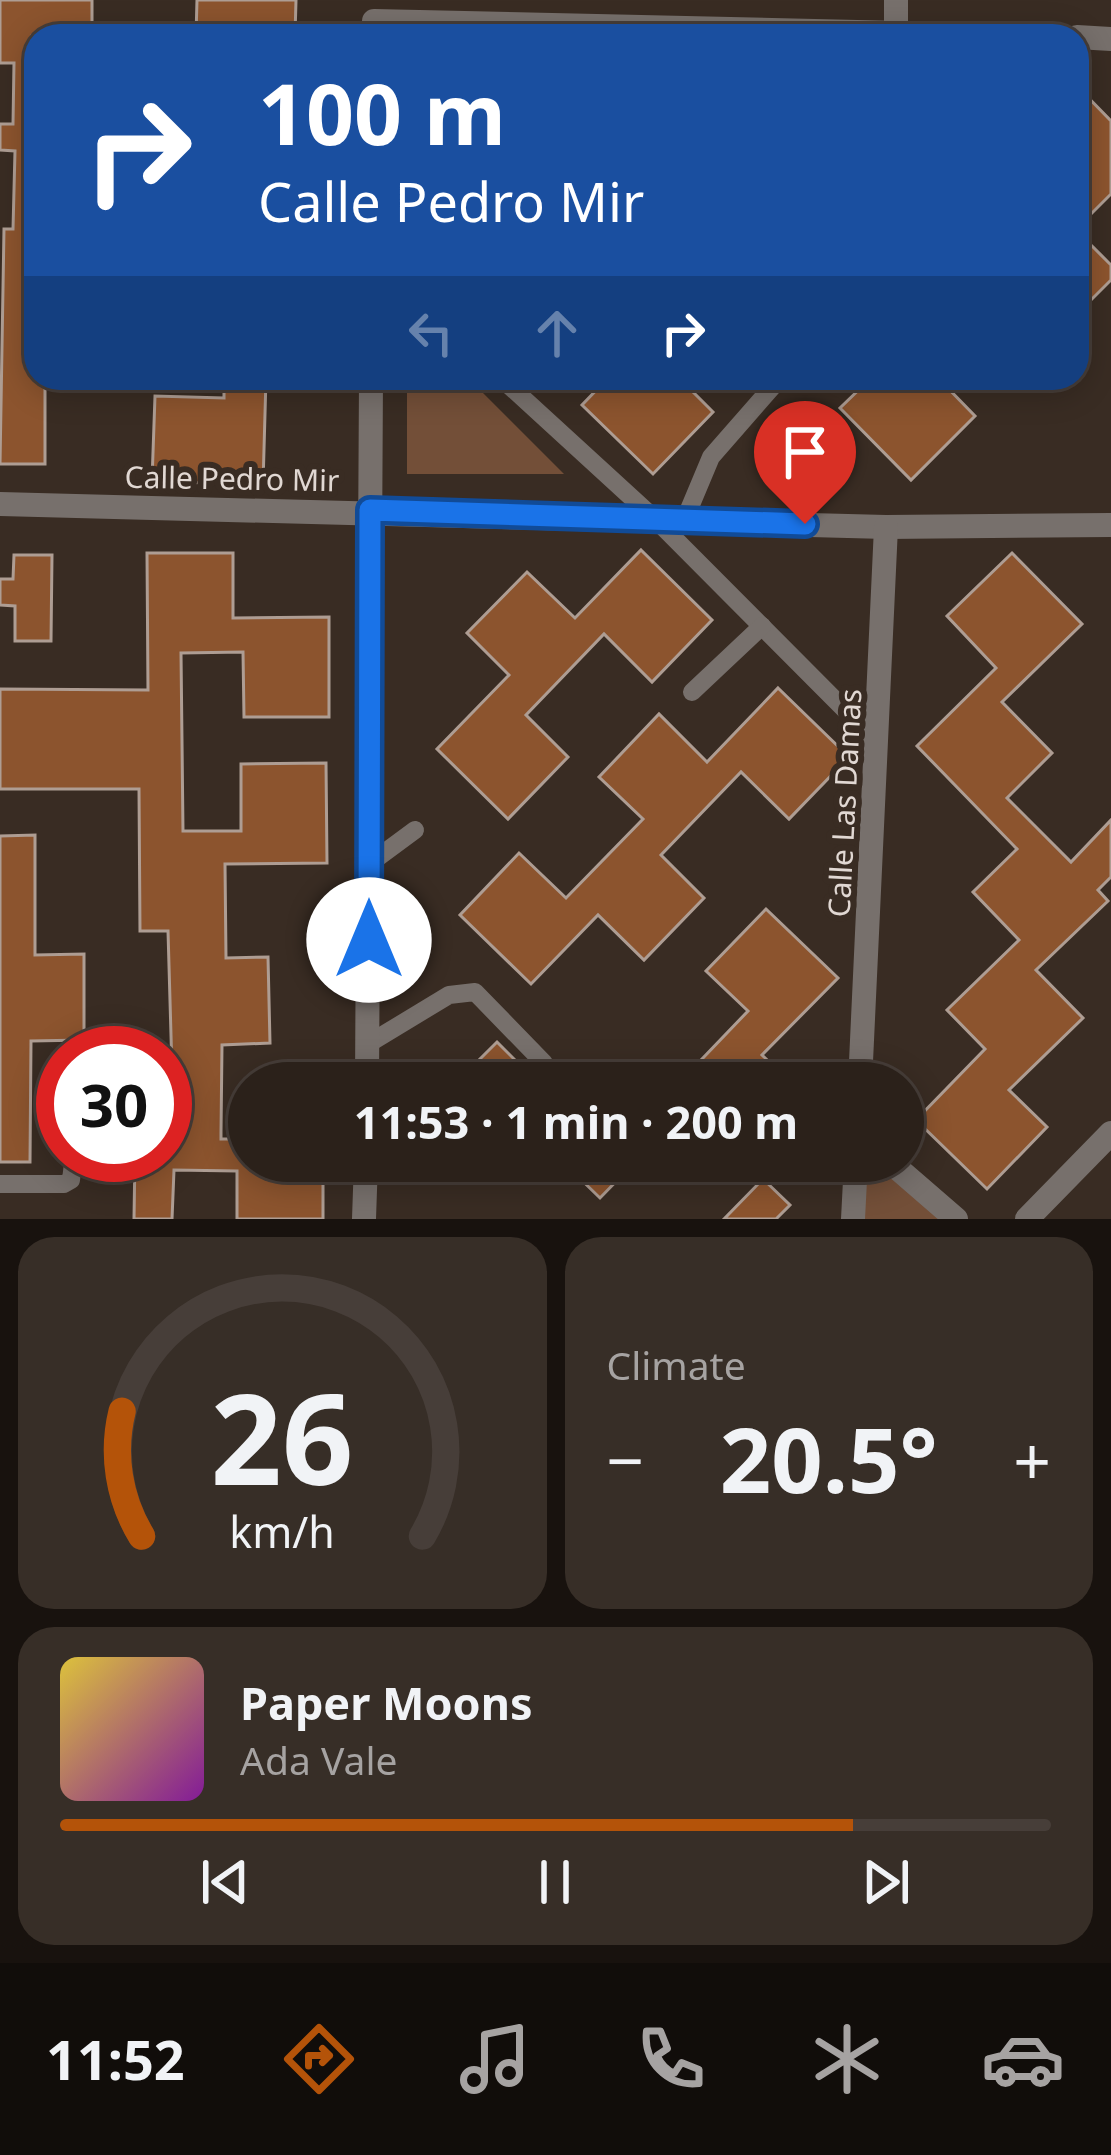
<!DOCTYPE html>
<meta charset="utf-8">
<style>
body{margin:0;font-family:"Noto Sans",sans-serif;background:#372e27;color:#f1f3f6;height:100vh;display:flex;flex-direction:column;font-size:45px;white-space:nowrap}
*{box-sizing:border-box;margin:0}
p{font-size:39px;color:#a6a3a2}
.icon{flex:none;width:66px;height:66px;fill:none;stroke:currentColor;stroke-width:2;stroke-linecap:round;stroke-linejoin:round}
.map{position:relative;height:1219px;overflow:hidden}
.details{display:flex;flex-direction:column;gap:18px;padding:18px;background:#18120e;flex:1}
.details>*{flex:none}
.guide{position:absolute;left:24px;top:24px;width:1065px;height:366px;border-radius:36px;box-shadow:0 6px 30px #0003,0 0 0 3px #473e39;background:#1a4fa0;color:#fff;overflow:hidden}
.speed{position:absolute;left:36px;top:1026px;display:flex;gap:24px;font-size:60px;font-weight:700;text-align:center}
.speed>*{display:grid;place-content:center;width:156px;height:156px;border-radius:50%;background:#2b211a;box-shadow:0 6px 30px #0003,0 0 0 3px #473e39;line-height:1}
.speed .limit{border:18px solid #d22;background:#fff;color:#111}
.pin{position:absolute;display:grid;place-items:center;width:102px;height:102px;color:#fff;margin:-123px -51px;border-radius:50% 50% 50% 0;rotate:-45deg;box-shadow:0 0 12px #0007}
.pin .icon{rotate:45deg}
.me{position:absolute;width:132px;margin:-66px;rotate:0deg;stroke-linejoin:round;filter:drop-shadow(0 0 9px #0008)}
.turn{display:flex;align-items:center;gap:42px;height:252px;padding:0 36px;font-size:54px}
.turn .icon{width:156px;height:156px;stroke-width:2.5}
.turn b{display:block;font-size:84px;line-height:102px}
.lanes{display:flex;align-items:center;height:114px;padding:0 36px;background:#0003;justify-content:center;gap:60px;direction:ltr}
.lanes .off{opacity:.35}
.big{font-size:90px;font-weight:700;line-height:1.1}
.details .widget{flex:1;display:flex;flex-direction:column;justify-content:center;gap:18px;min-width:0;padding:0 42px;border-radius:36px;background:#372e27}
.details .dial{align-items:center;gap:0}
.dial svg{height:312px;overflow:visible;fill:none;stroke:#473e39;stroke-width:7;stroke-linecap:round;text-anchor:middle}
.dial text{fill:#f1f3f6;stroke:none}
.song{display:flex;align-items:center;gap:36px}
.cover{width:144px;height:144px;border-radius:18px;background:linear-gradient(135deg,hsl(50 70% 55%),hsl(290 70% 35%))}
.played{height:12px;border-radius:6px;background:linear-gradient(90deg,#b45309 80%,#473e39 80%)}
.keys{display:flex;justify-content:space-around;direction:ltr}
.heat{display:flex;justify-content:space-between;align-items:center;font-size:66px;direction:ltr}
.details .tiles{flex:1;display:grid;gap:18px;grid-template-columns:1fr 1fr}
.widget:last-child{grid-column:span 2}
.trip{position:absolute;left:228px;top:1062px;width:696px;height:120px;border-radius:60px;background:#2b211a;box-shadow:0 6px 30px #0003,0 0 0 3px #473e39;font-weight:700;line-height:120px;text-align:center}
.dock{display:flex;height:192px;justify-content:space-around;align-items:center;background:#110d0a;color:#a6a3a2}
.dock .icon{width:84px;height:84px}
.dock .selected{color:#b45309}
.dock b{font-size:54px;color:#f1f3f6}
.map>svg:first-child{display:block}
.green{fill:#734f38}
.building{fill:#8c542e;stroke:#ae9d93;stroke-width:3}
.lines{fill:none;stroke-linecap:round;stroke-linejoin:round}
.service{stroke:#77706c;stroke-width:18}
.minor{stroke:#77706c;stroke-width:24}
.route-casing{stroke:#114b97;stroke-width:30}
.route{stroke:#1a73e8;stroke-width:21}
.labels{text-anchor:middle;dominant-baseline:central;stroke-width:12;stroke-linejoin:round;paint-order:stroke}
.street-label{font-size:30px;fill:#e1d8d3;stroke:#392c23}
</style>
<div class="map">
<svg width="1111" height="1219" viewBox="0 0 1111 1219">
<rect width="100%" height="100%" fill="#392c23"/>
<g class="green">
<polygon points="407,378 468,378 564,474 407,474"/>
<polygon points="865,1161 874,1161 943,1219 863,1219"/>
</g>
<g class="building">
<polygon points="0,0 92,0 92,36 32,36 36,378 45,378 45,464 0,464 4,229 13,229 15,151 0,150 0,124 13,124 14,63 0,63"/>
<polygon points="197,0 296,0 295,36 196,36"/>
<polygon points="1077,86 1111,121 1111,194 1077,228"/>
<polygon points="1092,246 1111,265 1111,280 1077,314 1077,261"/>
<polygon points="224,378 266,378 263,485 152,481 155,396 224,398"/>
<polygon points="608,378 679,378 713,412 653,474 582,405"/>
<polygon points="871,378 938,378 975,416 911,480 840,408"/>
<polygon points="641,550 712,620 652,682 604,634 526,715 568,757 508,819 437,749 509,675 467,633 527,572 575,618"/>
<polygon points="147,553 233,553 233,618 329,617 329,717 244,717 243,652 181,653 183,831 241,831 241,764 326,763 327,863 225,864 226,958 268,957 270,1043 222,1045 221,1132 221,1139 249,1139 249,1161 323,1161 323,1219 237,1219 237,1171 174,1170 172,1219 134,1219 135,1155 165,1155 165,1070 172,1070 168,931 140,931 139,789 0,789 0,689 148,690"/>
<polygon points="1012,553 1082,624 1002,702 1052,753 1007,798 1071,862 1111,820 1111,877 1098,890 1108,901 1036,970 1083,1018 1009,1090 1047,1127 987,1189 916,1120 985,1049 947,1010 1019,940 973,892 1017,849 917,746 996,668 947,616"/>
<polygon points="14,555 52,555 51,641 15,641 15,606 0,605 0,579 13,579"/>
<polygon points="778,688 849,757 789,819 741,772 661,855 704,898 644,960 598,915 531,984 460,915 519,853 566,898 643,819 599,777 659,714 707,762"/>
<polygon points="35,835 35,955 84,954 84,1040 31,1041 30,1162 0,1162 0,836"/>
<polygon points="766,909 838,978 762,1055 791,1083 679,1083 748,1011 706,971"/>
<polygon points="497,1042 538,1083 483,1083 469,1070"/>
<polygon points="562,1161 636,1161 600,1198"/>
<polygon points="763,1179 790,1205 776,1219 724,1219"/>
</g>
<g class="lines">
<g class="service">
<polyline points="501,378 655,519 878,743"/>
<polyline points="685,519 711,457 780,378"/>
<polyline points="692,692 762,626"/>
<polyline points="369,864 415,830"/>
<polyline points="368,1044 449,995 475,992 544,1063"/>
<polyline points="246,1099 249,1099"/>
<polyline points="0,1184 64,1184 71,1180 74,1155"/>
</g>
<g class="minor">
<polyline points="374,21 1033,36"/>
<polyline points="896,32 896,0"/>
<polyline points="1077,37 1111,39"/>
<polyline points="0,504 886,527 1111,525"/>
<polyline points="367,1083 371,378"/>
<polyline points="860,1083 886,527"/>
<polyline points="889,1161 956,1219"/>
<polyline points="364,1219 366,1161"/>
<polyline points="853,1219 856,1161"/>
<polyline points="1027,1219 1111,1133"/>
</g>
</g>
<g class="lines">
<g class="route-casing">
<polyline id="route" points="369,940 370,510 805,524"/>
</g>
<use href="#route" class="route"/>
</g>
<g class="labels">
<g class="street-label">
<text transform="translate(232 478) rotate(1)">Calle Pedro Mir</text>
<text transform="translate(844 803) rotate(-87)">Calle Las Damas</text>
</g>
</g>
</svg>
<div class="speed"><div class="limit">30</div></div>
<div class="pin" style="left:805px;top:524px;background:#d93025"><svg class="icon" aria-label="arrive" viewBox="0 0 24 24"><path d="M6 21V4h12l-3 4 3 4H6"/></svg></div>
<svg class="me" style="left:369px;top:940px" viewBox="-20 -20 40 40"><circle r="19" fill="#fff"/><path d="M0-13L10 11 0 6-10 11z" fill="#1a73e8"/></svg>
<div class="trip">11:53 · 1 min · 200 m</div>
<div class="guide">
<div class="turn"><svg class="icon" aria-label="right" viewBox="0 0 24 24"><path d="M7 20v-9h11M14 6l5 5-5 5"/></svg><div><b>100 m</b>Calle Pedro Mir</div></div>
<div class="lanes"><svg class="icon off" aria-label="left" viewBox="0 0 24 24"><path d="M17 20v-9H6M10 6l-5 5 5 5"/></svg><svg class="icon off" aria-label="ahead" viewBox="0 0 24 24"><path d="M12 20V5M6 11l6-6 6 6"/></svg><svg class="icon" aria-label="right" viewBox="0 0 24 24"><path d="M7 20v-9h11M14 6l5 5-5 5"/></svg></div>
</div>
</div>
<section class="details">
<div class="tiles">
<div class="widget dial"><svg viewBox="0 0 100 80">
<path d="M14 69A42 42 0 1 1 86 69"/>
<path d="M14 69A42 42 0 0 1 9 37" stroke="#b45309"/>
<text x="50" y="56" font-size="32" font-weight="700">26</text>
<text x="50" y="72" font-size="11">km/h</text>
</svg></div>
<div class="widget"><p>Climate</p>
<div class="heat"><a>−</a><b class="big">20.5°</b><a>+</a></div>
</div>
<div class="widget">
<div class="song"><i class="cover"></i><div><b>Paper Moons</b><p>Ada Vale</p></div></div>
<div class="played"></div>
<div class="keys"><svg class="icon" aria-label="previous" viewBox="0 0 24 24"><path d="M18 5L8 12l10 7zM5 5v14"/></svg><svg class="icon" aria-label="pause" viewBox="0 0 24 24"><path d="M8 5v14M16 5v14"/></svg><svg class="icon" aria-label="next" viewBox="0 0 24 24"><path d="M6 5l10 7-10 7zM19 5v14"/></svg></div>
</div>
</div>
</section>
<nav class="dock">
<b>11:52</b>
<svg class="icon selected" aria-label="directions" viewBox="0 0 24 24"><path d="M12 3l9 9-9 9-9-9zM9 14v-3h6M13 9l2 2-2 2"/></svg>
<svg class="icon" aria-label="music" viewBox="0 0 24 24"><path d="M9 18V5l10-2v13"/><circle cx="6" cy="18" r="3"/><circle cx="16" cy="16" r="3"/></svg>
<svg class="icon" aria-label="phone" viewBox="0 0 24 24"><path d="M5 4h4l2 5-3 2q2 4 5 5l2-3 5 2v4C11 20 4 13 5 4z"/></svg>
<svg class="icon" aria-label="climate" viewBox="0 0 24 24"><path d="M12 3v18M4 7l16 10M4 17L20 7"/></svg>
<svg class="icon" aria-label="car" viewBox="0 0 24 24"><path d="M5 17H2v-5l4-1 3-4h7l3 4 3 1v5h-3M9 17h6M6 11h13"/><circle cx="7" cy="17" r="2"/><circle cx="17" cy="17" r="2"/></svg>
</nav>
